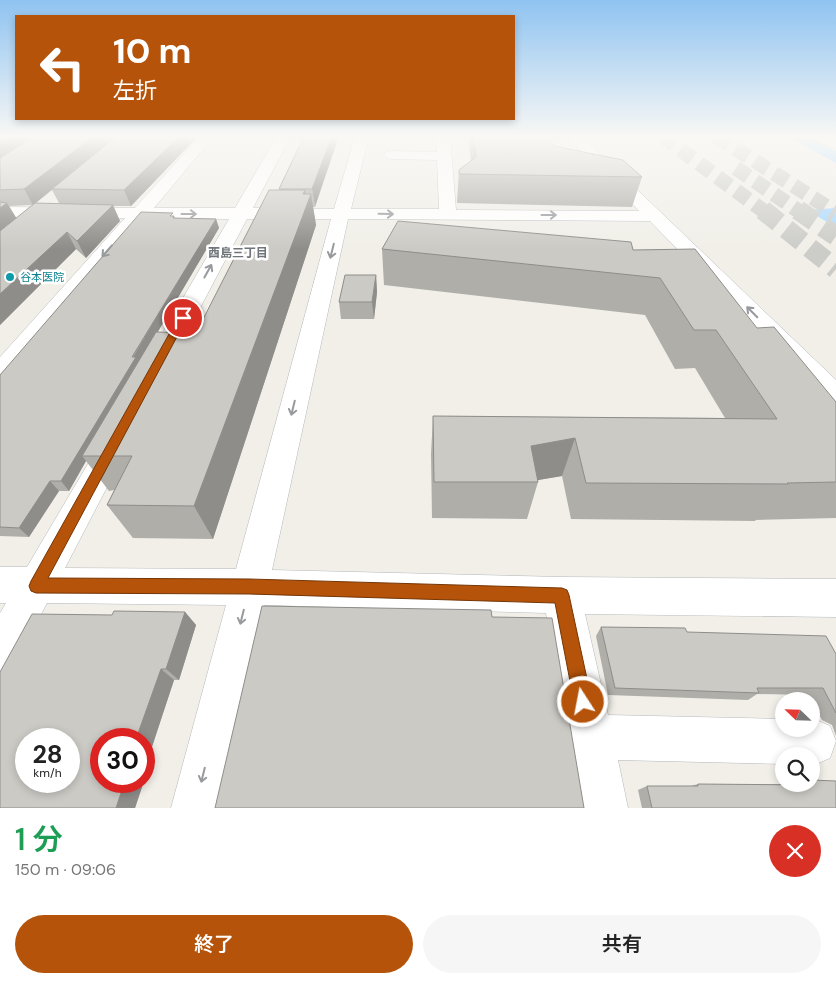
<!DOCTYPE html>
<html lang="ja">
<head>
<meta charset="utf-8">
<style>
	:root { --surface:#fff; --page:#f6f6f6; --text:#222; --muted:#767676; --accent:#b45309 }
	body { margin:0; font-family:"DM Sans","Noto Sans JP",sans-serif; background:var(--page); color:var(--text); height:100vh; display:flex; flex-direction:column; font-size:19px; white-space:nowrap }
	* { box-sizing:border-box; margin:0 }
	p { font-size:16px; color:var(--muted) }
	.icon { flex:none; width:28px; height:28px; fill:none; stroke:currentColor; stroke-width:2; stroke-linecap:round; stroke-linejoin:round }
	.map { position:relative; height:808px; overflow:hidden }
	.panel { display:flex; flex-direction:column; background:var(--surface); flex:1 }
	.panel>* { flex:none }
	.banner { position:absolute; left:15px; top:15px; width:500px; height:105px; border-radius:0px; box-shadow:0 2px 8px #0003; background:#b45309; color:#fff; overflow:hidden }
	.needle { width:32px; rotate:293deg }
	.buttons { position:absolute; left:775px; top:692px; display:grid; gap:10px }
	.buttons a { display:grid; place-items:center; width:45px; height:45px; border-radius:50%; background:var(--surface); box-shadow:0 2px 8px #0003; font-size:25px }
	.speed { position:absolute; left:15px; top:728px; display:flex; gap:10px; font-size:25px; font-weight:700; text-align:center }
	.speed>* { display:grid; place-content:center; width:65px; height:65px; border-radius:50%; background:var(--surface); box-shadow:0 2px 8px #0003; line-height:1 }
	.speed small { font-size:12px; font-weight:400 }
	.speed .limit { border:8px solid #d22; background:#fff; color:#111 }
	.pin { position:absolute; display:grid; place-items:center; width:42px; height:42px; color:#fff; margin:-21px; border:2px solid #fff; border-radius:50%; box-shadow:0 1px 5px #0007 }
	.me { position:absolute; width:55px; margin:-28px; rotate:349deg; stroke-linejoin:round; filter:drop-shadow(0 0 4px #0008) }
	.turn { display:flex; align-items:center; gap:18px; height:105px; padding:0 15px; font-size:22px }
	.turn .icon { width:65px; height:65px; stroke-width:2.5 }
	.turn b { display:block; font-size:35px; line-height:42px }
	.round { display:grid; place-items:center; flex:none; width:52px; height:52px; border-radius:26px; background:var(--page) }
	.headline { display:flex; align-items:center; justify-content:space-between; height:85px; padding:0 15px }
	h1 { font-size:30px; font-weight:600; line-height:38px; color:#1e9e55 }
	.cta { display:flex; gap:10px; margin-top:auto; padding:10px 15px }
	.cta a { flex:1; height:58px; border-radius:30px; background:var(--accent); color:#fff; font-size:20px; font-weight:600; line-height:58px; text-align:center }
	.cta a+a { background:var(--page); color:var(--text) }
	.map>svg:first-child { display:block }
</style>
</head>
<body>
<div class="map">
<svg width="836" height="808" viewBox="0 0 836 808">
	<rect width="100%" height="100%" fill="#f1efe8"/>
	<path fill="#aadaff" d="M786,136H806L836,151V163Z
		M836,208V228L808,210Z"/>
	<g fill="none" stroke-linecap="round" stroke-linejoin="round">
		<path stroke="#ccccc8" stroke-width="15" stroke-dasharray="15 8" stroke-linecap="butt" d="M662,136L765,212
			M716,136L835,212
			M736,168L800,212"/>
		<path stroke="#ccccc8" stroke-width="20" stroke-dasharray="20 10" stroke-linecap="butt" d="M763,210L836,269
			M798,210L836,236
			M833,210L836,212"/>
		<g stroke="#b5b8bc" stroke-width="1">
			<path id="minor" d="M200,136H214L154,208H235L277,136H291L253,208L334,209L355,136H369L351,209H439L437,160L391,159L386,158L384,155L386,152L391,151L437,152L436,136H450L456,210L639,211L567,136H581L836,380V406L826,403L650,221L348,219L272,570L562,577L836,579V617L585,614L608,715L784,719V729H811V719H814L830,726L836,741L830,758L814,765H811V756H784V764L618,760L628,808H580L546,613L264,605L219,808H171L226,605L47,603L14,666L0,672V613L6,603H0V567H27L105,435L115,432L125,435L130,443L65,568L236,569L331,219H247L170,365L166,371L157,373L148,371L144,365L229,219L145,218L9,379L0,382V357L125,218L0,217V207L135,208Z
				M812,136H829L836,139V148L814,139Z"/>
		</g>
		<use href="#minor" fill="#fff" fill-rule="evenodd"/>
	</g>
	<path fill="#afaea9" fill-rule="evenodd" d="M0,136H198L131,206H113L120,221L86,258L76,249L0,325ZM52,190L59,203H36ZM32,205L16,218L9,206Z
		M304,136L315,207H313L316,225L213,539L133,538L107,505L114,490L109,491L86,461L69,491H59L29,537L0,536V375L174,216L175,218L216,219L219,228L157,332L196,333L279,190V189Z
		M468,136H545L554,146L642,177L632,207L457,203L459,170L471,161Z
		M382,249L633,250L757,328L836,402V518L756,520L755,521L571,519L562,476L537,480L538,482L527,519L432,518L431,454L433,416L725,418L695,368L675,369L645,315L384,285Z
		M376,275L377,292L374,319H341L339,302Z
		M185,612L196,625L179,680H174L145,768L148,769L101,781H144L135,808H0L112,615Z
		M601,627L687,632L836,654V736L832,725L822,720L809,695L757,694L748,700L608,695L596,636Z
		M698,784H811L836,808H642L638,790L647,786H691Z"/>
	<path fill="#8f8d8a" d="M11,136H40L0,162V142Z
		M94,136H117L33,205L24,189Z
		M180,136H198L131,206L124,190Z
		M332,136H339L315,207L312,189Z
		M305,190L307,204L311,194L316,225L213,539L194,506Z
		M7,203L17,219L0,233V208Z
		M113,205L120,221L86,258L77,241Z
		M216,219L219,228L139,364L82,456L86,461L69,491L61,481L157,316Z
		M67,232L76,249L0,325V294Z
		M376,275L377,292L374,319L372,302Z
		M575,438L562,476L527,482L531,446Z
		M50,481L59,491L29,537L19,528Z
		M185,612L196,625L179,680L166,669Z
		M161,669L174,680L145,768L148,769L144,781V739H136Z
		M125,781H144L135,808H116Z"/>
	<path fill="#cccac5" stroke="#8f8d8a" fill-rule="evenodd" d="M0,136H11L0,142Z
		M35,136H94L24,189L0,190V158Z
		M117,136H180L124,190L52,189Z
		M304,136H332L312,189H279Z
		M473,136H545L554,146L623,160L642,177L459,174V170L476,157Z
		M269,190H305L303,194H311L194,506L107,505L132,456H82L156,332L196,333Z
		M0,202L7,203L0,208Z
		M35,203L113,205L77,241L67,232L0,294V231Z
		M141,212L173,213L170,216H174L173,218L216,219L157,316L132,357H136L61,481H50L19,528L0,527V375Z
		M398,221L631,242L633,250L695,249L757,328L774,327L836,402V482L787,483L788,484L586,483L575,438L531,446L538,482H434L433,416L777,419L716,330H694L660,278L382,249Z
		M345,275H376L372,302H339Z
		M262,606L491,610L492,617L552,618L584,808H215Z
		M114,611L185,612L166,669H161L136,739H101V781H125L116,808H0V672L32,614L112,615ZM26,739H69V781H26Z
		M601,627L685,628L687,632L826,636L836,654V713L823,688H757L759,693L615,688Z
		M811,780L836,781V808H652L647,786H698V784L810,785L809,784H811Z"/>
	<defs><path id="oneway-shaft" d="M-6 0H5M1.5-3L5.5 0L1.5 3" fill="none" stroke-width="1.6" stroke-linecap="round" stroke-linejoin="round" transform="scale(1.25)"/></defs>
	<g stroke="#979a9d">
		<use href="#oneway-shaft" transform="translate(189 214)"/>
		<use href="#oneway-shaft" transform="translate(386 214) rotate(1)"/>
		<use href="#oneway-shaft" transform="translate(549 215)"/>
		<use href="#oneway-shaft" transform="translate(107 251) rotate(131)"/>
		<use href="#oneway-shaft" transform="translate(332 251) rotate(104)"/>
		<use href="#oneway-shaft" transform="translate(208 271) rotate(-61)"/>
		<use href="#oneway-shaft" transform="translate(752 312) rotate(-135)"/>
		<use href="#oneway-shaft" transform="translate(293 408) rotate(104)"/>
		<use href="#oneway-shaft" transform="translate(242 617) rotate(104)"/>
		<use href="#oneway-shaft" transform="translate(203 775) rotate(104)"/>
	</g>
	<linearGradient id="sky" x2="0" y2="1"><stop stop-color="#8fc3f1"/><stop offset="0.55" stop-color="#f9f8f5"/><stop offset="1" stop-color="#f9f8f5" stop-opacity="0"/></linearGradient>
	<rect width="836" height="249" fill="url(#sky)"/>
	<path fill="#b45309" stroke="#753606" d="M183,315L187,318L48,578L249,579L562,588L567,590L569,595L592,702L589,708L583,711L577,708L574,702L555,603L249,594L36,593L31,591L29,586L31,581L178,318Z"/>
	<circle fill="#0f9aa8" stroke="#fff" stroke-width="2" cx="10" cy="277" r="5"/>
	<g text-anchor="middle" stroke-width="5" stroke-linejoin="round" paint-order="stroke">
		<g font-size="11" fill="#0d838f" stroke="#fff" text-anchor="start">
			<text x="20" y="281">谷本医院</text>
		</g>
		<g font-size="12" font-weight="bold" fill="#70757a" stroke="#fff">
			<text x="238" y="257">酉島三丁目</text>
		</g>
	</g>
</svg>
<div class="buttons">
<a><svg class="needle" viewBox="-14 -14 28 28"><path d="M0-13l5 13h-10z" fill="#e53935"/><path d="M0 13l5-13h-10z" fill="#767676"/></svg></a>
<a><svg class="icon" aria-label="search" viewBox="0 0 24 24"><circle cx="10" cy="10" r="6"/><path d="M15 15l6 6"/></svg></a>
</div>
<div class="speed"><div>28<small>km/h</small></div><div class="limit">30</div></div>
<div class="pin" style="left:183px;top:318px;background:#d93025"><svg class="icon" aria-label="arrive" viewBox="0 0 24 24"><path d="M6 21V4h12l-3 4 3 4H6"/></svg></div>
<svg class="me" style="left:583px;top:702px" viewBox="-20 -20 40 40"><circle r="17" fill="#b45309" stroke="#fff" stroke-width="3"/><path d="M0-11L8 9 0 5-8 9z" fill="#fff"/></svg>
<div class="banner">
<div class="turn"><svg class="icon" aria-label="left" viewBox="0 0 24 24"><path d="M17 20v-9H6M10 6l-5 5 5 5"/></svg><div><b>10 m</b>左折</div></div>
</div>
</div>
<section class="panel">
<div class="headline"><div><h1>1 分</h1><p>150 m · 09:06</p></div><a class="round" style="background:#d93025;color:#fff"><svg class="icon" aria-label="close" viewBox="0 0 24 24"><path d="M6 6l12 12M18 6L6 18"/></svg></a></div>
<div class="cta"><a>終了</a><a>共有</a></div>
</section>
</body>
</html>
